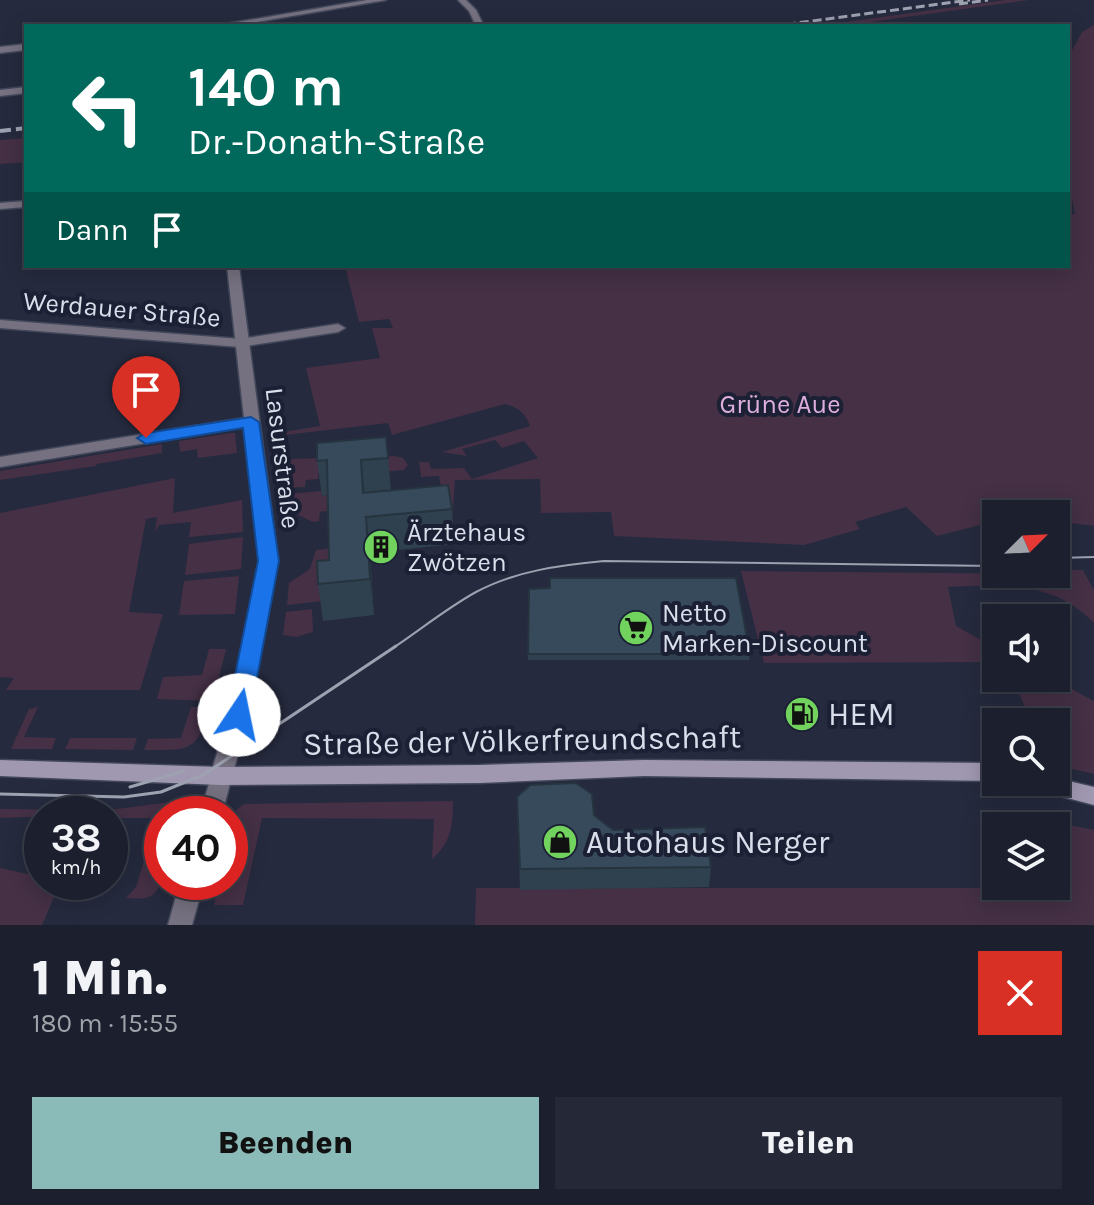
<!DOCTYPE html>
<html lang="de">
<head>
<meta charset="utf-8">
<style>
	:root { --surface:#1c202e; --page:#252836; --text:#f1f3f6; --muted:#a0a3aa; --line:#3a3e4a; --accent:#8bbbb9 }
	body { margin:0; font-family:Karla,sans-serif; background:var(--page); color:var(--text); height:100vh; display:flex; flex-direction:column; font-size:30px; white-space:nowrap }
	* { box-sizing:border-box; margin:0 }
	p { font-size:26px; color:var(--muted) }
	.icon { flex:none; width:44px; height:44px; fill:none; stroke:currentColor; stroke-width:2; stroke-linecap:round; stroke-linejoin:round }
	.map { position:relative; height:925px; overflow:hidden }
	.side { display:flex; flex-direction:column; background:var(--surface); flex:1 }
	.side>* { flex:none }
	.hud { position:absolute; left:24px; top:24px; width:1046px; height:244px; border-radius:0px; box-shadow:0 4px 20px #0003,0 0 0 2px var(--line); background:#00695c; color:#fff; overflow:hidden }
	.needle { width:52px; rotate:66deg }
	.fabs { position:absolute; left:982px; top:500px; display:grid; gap:16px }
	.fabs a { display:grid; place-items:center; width:88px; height:88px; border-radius:0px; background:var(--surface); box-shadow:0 4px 20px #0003,0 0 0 2px var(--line); font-size:40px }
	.speed { position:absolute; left:24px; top:796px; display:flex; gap:16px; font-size:40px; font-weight:700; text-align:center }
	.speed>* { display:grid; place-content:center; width:104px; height:104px; border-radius:50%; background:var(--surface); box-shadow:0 4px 20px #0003,0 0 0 2px var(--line); line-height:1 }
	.speed small { font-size:20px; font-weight:400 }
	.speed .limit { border:12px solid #d22; background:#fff; color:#111 }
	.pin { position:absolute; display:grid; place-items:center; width:68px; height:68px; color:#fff; margin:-82px -34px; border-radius:50% 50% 50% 0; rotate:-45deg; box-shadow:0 0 8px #0007 }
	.pin .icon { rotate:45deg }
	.me { position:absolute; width:88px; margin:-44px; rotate:11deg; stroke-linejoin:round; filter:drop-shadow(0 0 6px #0008) }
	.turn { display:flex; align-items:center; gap:28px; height:168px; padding:0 32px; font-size:36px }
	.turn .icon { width:104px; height:104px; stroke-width:2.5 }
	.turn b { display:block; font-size:56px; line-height:68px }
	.then { display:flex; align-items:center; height:76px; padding:0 32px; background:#0003; gap:16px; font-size:30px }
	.round { display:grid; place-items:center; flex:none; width:84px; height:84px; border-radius:0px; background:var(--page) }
	.headline { display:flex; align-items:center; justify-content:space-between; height:136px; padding:0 32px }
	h1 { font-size:48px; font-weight:800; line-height:60px }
	.primary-button { display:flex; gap:16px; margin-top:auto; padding:16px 32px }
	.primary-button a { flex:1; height:92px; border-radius:0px; background:var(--accent); color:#111; font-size:32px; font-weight:800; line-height:92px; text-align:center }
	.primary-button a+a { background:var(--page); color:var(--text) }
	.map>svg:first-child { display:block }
</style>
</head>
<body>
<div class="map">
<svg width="1094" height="925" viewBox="0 0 1094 925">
	<rect width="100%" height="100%" fill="#252a3e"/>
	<path fill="#453046" d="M1005,0H1029L842,26L831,24Z
		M1094,25V526L1071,523L1050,507L1023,514H996V521L937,536L906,507L855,522L860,529L804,545L614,536L611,512L541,513L540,479L455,480L452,518L444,504L439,476L421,477L419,462H429L431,469L464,468L472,479L538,458L524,441L502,448L495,440L462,449L467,456L442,452L530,426C526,414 518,407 505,404L392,435L388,423L285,435L284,432L320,426L306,368L380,358L372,328H393L389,319L359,322L345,266H1068V216L1075,214L1068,177V58L1082,32Z
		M26,138V162L0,164V140Z
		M232,433H235L237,453L198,458L197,449L180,452L179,441Z
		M162,444V453L97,464L96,466L0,480V471Z
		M290,452L291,459L395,456L403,458L408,465L404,470L322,477L319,468L318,479L306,480L305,487L287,488L282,453Z
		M175,478L173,513L242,500L243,532L189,537L191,522L159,525L155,532L157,517L146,519L129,612L163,614L140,690H6L14,678L0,677V513Z
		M322,491L331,495L332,510L320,512L319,521L313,522L290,511L288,494Z
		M243,537L241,569L185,575L189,544Z
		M333,548L323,601L287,605L289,583L310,569L316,550Z
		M1056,570H1083L1094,590V623C1054,581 1002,584 948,587L956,626L996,648V662L764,663L741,571L1056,574Z
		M239,576L235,614L179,615L184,581Z
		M312,609L313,632L296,637L283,635L286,612Z
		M209,649H226L213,701L157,699L163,677L202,675Z
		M1012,678H1051L1094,701V774L1056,765V722H1032Z
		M38,707L24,737L56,738L52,749H11L29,709Z
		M191,707H211C196,753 190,750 144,750L148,739L181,738Z
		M70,738H137L133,750L65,749Z
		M453,801C453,825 451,843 432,859L434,819L262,818L243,905H214L219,882H230V837L237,809L244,804Z
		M170,802L184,809L182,814H162C162,833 169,886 151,896C144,900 134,898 126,898L136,887L157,818H110V814L0,818V809L110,810Z
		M1010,813L1094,830V925H475L476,888H989L996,865V886H1056V826H1007Z
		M0,868L42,877V882H70L65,894L55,895L42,925H0Z"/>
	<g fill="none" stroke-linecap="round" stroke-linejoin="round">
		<g stroke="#42475a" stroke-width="3">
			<path id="minor" d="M367,0H386L233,26H214Z
				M26,44V50L0,53V47Z
				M26,87V93L0,96V90Z
				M26,201V207L0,209V203Z
				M0,320L240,339L338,324L345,328L338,332L240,347L0,328Z
				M251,417L259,422L256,425L0,467V457Z
				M221,767L229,770L232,776L222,814H200L213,770Z
				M180,882H204L192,925H168Z"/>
		</g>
		<g stroke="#42475a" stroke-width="3">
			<path id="tertiary" d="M458,0H466L476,10L484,26H476L469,11Z
				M227,266H239L278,561L249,715L232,776L229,782L221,785L213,782L210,776L229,715L260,561Z"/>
		</g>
		<g stroke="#42475a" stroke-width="3">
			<path id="secondary" d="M0,760L221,767L479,765L644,760L996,763V781L644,776L479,783L221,785L0,776Z
				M1056,778L1094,787V805L1029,788L1026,782H1056Z"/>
		</g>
		<use href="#minor" fill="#757180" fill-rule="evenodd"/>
		<use href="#tertiary" fill="#757180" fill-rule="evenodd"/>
		<use href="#secondary" fill="#a098b1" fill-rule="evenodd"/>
		<path stroke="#9da1b0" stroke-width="2" d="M1056,558L1094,557
			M393,648C420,630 447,608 476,592C515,571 561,565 604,561L996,566"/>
		<path stroke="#9da1b0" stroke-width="3" d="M130,787L184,771
			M0,794L124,797L161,792L203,775L396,646"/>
		<path stroke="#9da1b0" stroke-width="3" stroke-dasharray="9 4" stroke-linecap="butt" d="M959,4L988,0
			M774,26L970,0"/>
		<path stroke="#9da1b0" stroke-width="4" stroke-dasharray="11 5" stroke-linecap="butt" d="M0,131L26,128"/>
	</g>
	<path fill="#2f404e" d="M386,437L391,490L452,509L454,544L370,553L374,615L323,621L318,584L329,560L327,495L322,496L317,461Z
		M550,588L750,654L749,660H528L529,589Z
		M517,797L594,815L613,830L711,867L709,887L520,890Z"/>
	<path fill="#263440" d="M361,460L365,495L374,615L370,579Z"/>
	<path fill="#374a5b" stroke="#263440" stroke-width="2" d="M386,437L388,458L361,460L363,493L448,485L452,509L366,517L370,579L318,584L317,561L329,560L327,460L317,461V443Z
		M550,578H736L750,654H528L529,589L550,588Z
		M576,783L592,794L594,815L613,830L705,827L711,867L520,869L517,797L530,785Z"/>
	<path fill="#1a73e8" stroke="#114b97" stroke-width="2" d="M251,417L259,422L279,561L250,715L247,721L239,724L231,721L227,715L258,561L243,428L146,444L137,438L146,433Z"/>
	<defs>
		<g id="building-disc" transform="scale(1.8)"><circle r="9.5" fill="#72d25e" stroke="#1b2034"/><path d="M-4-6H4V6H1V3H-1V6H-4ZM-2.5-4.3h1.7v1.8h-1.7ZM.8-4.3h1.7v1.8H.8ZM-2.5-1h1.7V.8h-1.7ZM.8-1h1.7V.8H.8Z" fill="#111"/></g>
		<g id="supermarket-disc" transform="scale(1.8)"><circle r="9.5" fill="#72d25e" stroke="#1b2034"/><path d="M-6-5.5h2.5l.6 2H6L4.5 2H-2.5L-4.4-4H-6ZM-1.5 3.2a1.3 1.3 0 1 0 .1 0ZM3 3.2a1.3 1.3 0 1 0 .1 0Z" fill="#111"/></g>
		<g id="fuel-disc" transform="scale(1.8)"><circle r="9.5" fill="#72d25e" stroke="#1b2034"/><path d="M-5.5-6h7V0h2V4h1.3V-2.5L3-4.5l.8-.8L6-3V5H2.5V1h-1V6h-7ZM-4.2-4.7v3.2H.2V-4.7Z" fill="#111"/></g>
		<g id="shop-disc" transform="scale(1.8)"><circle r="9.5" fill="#72d25e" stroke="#1b2034"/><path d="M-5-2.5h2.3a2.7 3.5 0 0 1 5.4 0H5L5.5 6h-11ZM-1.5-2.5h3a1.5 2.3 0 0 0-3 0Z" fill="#111"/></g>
	</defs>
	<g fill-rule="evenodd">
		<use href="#building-disc" x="381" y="547"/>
		<use href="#supermarket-disc" x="636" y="628"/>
		<use href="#fuel-disc" x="802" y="714"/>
		<use href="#shop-disc" x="560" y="842"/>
	</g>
	<g text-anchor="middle" stroke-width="8" stroke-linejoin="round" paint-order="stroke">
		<g font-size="26" fill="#dadeeb" stroke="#1b2034">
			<text transform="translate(122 309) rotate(5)" y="9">Werdauer Straße</text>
			<text transform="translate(283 458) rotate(83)" y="9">Lasurstraße</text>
		</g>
		<g font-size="26" fill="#deafde" stroke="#1b2034">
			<text x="780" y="413">Grüne Aue</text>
		</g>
		<g font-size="26" fill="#dadeeb" stroke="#1b2034" text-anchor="start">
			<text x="407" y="541">Ärztehaus<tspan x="407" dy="30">Zwötzen</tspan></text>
			<text x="662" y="622">Netto<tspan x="662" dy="30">Marken-Discount</tspan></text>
		</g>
		<g font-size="32" fill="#dadeeb" stroke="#1b2034" text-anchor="start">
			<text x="828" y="725">HEM</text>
			<text x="586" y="853">Autohaus Nerger</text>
		</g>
		<g font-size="32" fill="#dadeeb" stroke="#1b2034">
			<text transform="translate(522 740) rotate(-1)" y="11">Straße der Völkerfreundschaft</text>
		</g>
	</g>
</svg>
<div class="fabs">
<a><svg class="needle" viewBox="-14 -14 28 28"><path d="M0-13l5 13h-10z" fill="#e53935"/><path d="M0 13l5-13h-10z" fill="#a0a3aa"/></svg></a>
<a><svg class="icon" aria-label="sound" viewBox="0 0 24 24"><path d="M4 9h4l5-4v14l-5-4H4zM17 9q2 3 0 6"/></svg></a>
<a><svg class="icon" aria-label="search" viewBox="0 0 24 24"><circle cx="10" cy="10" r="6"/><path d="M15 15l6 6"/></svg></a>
<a><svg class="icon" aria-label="layers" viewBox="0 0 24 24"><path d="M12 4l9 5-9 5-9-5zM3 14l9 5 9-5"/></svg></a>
</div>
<div class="speed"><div>38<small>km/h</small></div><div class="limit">40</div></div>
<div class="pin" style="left:146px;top:438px;background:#d93025"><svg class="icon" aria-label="arrive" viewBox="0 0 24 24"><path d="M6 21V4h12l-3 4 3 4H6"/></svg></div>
<svg class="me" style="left:239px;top:715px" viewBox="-20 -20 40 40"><circle r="19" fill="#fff"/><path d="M0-13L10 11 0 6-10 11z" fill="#1a73e8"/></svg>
<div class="hud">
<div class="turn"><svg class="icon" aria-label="left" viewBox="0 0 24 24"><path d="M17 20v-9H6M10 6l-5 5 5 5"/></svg><div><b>140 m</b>Dr.-Donath-Straße</div></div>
<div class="then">Dann<svg class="icon" aria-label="arrive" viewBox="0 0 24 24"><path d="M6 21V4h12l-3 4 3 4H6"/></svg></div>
</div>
</div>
<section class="side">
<div class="headline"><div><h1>1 Min.</h1><p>180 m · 15:55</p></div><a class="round" style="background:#d93025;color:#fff"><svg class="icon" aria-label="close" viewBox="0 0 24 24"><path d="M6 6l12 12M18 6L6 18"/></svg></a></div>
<div class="primary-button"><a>Beenden</a><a>Teilen</a></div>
</section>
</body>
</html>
